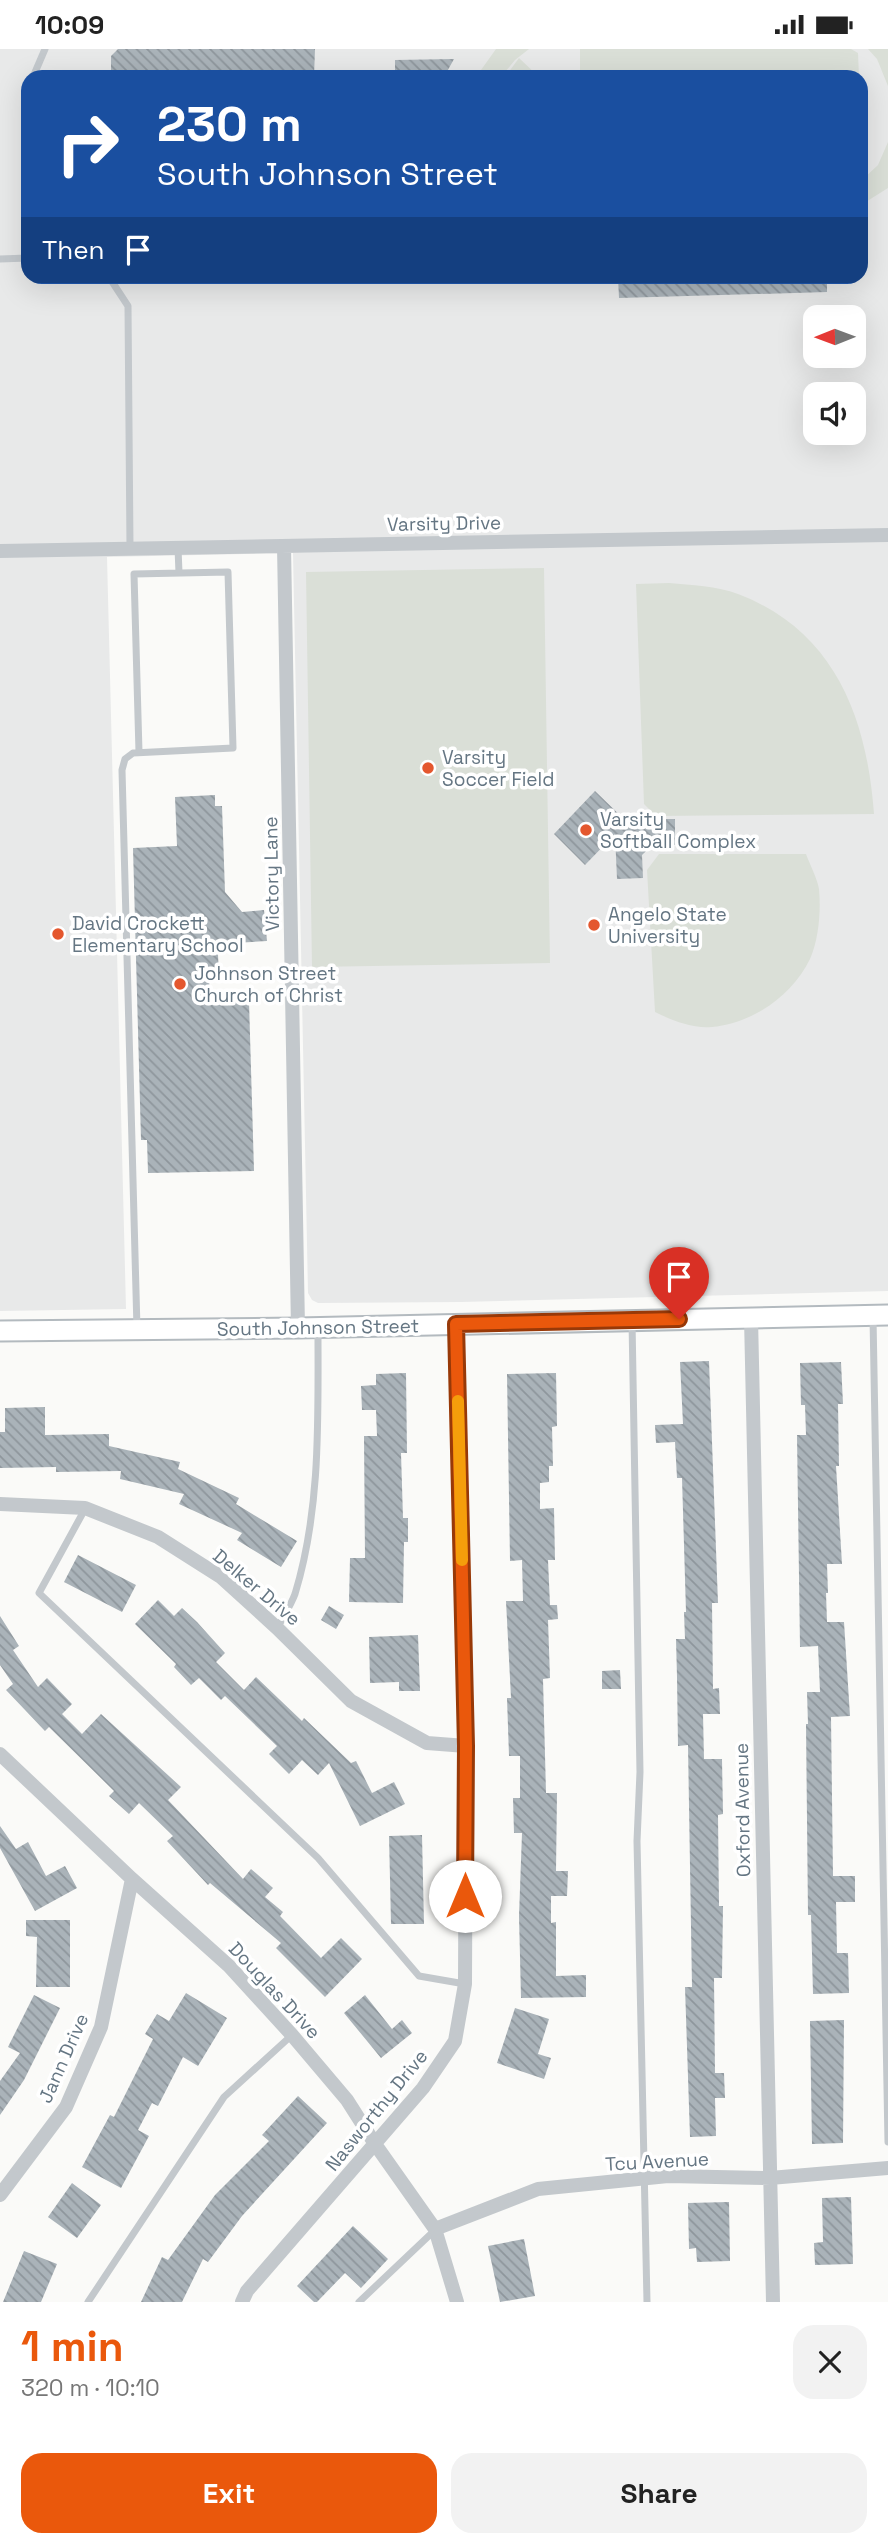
<!DOCTYPE html>
<html lang="en">
<head>
<meta charset="utf-8">
<style>
	:root { --surface:#fff; --page:#f2f2f2; --text:#222; --muted:#767676; --accent:#ea580c }
	body { margin:0; font-family:"Space Grotesk",sans-serif; background:var(--page); color:var(--text); height:100vh; display:flex; flex-direction:column; font-size:26px; white-space:nowrap }
	* { box-sizing:border-box; margin:0 }
	p { font-size:23px; color:var(--muted) }
	.icon { flex:none; width:38px; height:38px; fill:none; stroke:currentColor; stroke-width:2; stroke-linecap:round; stroke-linejoin:round }
	.map { position:relative; height:2253px; overflow:hidden }
	.sheet { display:flex; flex-direction:column; background:var(--surface); flex:1 }
	.sheet>* { flex:none }
	.banner { position:absolute; left:21px; top:21px; width:847px; height:214px; border-radius:21px; box-shadow:0 7px 28px #0002; background:#1a4fa0; color:#fff; overflow:hidden }
	.needle { width:46px; rotate:269deg }
	.fabs { position:absolute; left:803px; top:256px; display:grid; gap:14px }
	.fabs a { display:grid; place-items:center; width:63px; height:63px; border-radius:14px; background:var(--surface); box-shadow:0 7px 28px #0002; font-size:35px }
	.pin { position:absolute; display:grid; place-items:center; width:60px; height:60px; color:#fff; margin:-72px -30px; border-radius:50% 50% 50% 0; rotate:-45deg; box-shadow:0 0 7px #0007 }
	.pin .icon { rotate:45deg }
	.me { position:absolute; width:77px; margin:-38px; rotate:0deg; stroke-linejoin:round; filter:drop-shadow(0 0 5px #0008) }
	.turn { display:flex; align-items:center; gap:24px; height:147px; padding:0 21px; font-size:32px }
	.turn .icon { width:91px; height:91px; stroke-width:2.5 }
	.turn b { display:block; font-size:49px; line-height:60px }
	.then { display:flex; align-items:center; height:66px; padding:0 21px; background:#0003; gap:14px; font-size:26px }
	.round { display:grid; place-items:center; flex:none; width:74px; height:74px; border-radius:21px; background:var(--page) }
	.overview { display:flex; align-items:center; justify-content:space-between; height:119px; padding:0 21px }
	h1 { font-size:42px; font-weight:800; line-height:52px; color:var(--accent) }
	.primary-button { display:flex; gap:14px; margin-top:auto; padding:14px 21px }
	.primary-button a { flex:1; height:80px; border-radius:21px; background:var(--accent); color:#fff; font-size:28px; font-weight:800; line-height:80px; text-align:center }
	.primary-button a+a { background:var(--page); color:var(--text) }
	.status { display:flex; justify-content:space-between; align-items:center; height:49px; padding:0 35px; background:var(--surface); direction:ltr }
	.status svg { height:19px; fill:currentColor }
	.map>svg:first-child { display:block }
</style>
</head>
<body>
<div class="status"><b>10:09</b><svg viewBox="0 0 49 12"><path d="M0 12V9h3v3zM5 12V6h3v6zM10 12V3h3v9zM15 12V0h3v12zM26 1h20v11H26zM47 4h2v5h-2z"/></svg></div>
<div class="map">
<svg width="888" height="2253" viewBox="0 0 888 2253">
	<defs>
		<pattern id="building-back-hatch" width="6" height="6" patternUnits="userSpaceOnUse" patternTransform="scale(1.75)"><rect width="6" height="6" fill="#aab3b9"/><path d="M-1 5l2 2M0 0l6 6M5-1l2 2" fill="none" stroke="#8e969c"/></pattern>
	</defs>
	<rect width="100%" height="100%" fill="#fafaf8"/>
	<path fill="#e8e9e9" fill-rule="evenodd" d="M0,0H888V1242L461,1253L318,1254L312,1251L308,1244L293,504L107,508L126,1260L0,1262ZM28,28H861V228H28ZM816,268H854V306H816ZM816,345H854V383H816Z"/>
	<path fill="#dadfd7" d="M496,0H529L515,11L501,28H476Z
		M580,0H851L858,4L859,28H580Z
		M868,0H888V37L877,10Z
		M519,9L539,28H505Z
		M888,93V139L861,156V132L878,116Z
		M544,519L550,914L312,918L306,523Z
		M669,534C691,536 717,537 738,545C835,582 867,669 874,765L656,767L644,755L636,535Z
		M659,805H806C810,816 817,829 819,840C821,861 819,890 810,910C792,947 753,974 712,978C693,980 671,971 655,963L647,821Z"/>
	<path fill="url(#building-back-hatch)" d="M118,0H315L314,28H111V7Z
		M454,10L444,28H395V11Z
		M618,228H827V243L619,249Z
		M595,742L632,778L640,770H675V796H652L642,806L643,829L617,830L615,785L585,816L554,785Z
		M215,746V757H222L225,843L242,863L264,861L267,892L235,894L226,905L218,906L219,926L209,927L210,953L249,952L254,1122L148,1124L147,1091H141L133,799L177,797L175,748Z
		M709,1312L718,1554H712L713,1640L719,1639L720,1665H703L704,1710H722L723,1765L718,1766L719,1857H723L722,1929H714L715,2024H724L725,2049H715L716,2087L690,2088L685,1938H692L688,1696L678,1697L677,1628L676,1590H685L684,1563H686L682,1429H677L675,1393L656,1394L655,1376L683,1375L680,1313Z
		M841,1313L843,1355H838L839,1417H836L842,1515H827L828,1544H826L827,1573H844L850,1667L831,1668L833,1827H855V1853H836L837,1904H848L849,1944L813,1945L811,1866H808L806,1675H808L807,1643H820L818,1597L800,1598L797,1386H806L805,1356H801L800,1314Z
		M406,1324L407,1404H401L403,1469H408V1493H404L403,1554L349,1553L350,1509H365L364,1387H377L376,1361H362L361,1337L376,1336V1325Z
		M556,1324L557,1377L552,1378L553,1417H549V1433L540,1434V1460L554,1459L555,1511H548L550,1556H557L558,1570L548,1571L550,1629L543,1630L546,1744H557L556,1822H568L567,1847H551V1874L556,1873V1927L586,1926V1948L521,1949L519,1867L522,1784H514L513,1749H520V1707H509L507,1649H511L506,1552H523L522,1511L510,1512L507,1325Z
		M45,1358V1386L109,1385V1397L180,1413L178,1420L239,1449L236,1455L297,1492L281,1518L237,1491L242,1484L179,1455L184,1445L120,1430L121,1422L56,1423V1418L0,1419V1383H5V1359Z
		M78,1506L136,1536L122,1563L64,1533Z
		M158,1551L174,1567L182,1559L197,1573L225,1604L216,1613L244,1641L256,1628L302,1672L304,1669L351,1714L356,1712L372,1744L394,1733L405,1755L360,1777L329,1714L318,1726L302,1711L289,1725L269,1705L277,1697L225,1647L221,1651L199,1629L191,1636L174,1618L176,1615L135,1575Z
		M329,1557L344,1566L336,1580L321,1571Z
		M0,1567L19,1597L13,1601L38,1638L47,1629L72,1655L62,1665L82,1685L101,1665L181,1738L168,1751L243,1830L251,1820L273,1839L265,1848L283,1863L280,1867L321,1909L341,1889L362,1910L325,1948L276,1899L281,1894L210,1834L208,1836L167,1792L173,1787L139,1754L129,1765L109,1747L114,1742L49,1678L45,1682L6,1641L13,1635L0,1616Z
		M418,1586L420,1642H399V1633L370,1634L369,1588Z
		M620,1621L621,1640H602V1622Z
		M0,1777L16,1800L28,1793L46,1827L65,1817L77,1839L35,1862L0,1799Z
		M422,1786L424,1875H391L389,1787Z
		M26,1871H70V1938H36L37,1888L26,1887Z
		M186,1944L227,1969L198,2017L183,2008L158,2057L152,2054L138,2081L149,2087L121,2139L82,2118L110,2066L114,2068L153,1990L145,1985L157,1965L169,1972Z
		M34,1946L60,1959L24,2031L0,2066V2032L20,2004L8,1998Z
		M365,1946L392,1980L402,1971L412,1984L381,2009L344,1964Z
		M515,1959L549,1970L538,2005L551,2009L544,2030L497,2014Z
		M844,1971L843,2094L812,2095L810,1972Z
		M298,2047L327,2074L242,2167L208,2213L203,2210L182,2253H141L162,2208L168,2211L215,2146L269,2092L262,2086Z
		M72,2134L101,2156L77,2189L48,2168Z
		M851,2148L853,2215L815,2216L814,2194L823,2193L822,2149Z
		M729,2153L730,2212L697,2213L696,2199L689,2200L688,2154Z
		M353,2177L388,2210L361,2239L345,2224L317,2253H314L297,2237Z
		M524,2190L535,2247L500,2253L488,2197Z
		M24,2202L57,2215L41,2253H3Z"/>
	<g fill="none" stroke-linecap="round" stroke-linejoin="round">
		<g stroke="#b3babf" stroke-width="23">
			<path id="secondary" d="M0,1282L298,1279L888,1266"/>
		</g>
		<path stroke="#c3c8cc" stroke-width="7" d="M33,28L45,0
			M0,210L28,209
			M109,228L128,257L130,499
			M178,499L179,524
			M873,1268L888,2093
			M632,1272L640,1723L637,1792L647,2253
			M137,1280L122,721L125,710L133,704L233,699L228,523L134,525L139,703
			M85,1460L39,1544L318,1809L419,1927L465,1935
			M278,1578C283,1568 291,1556 295,1545C321,1460 318,1369 318,1281
			M88,2253L224,2048L292,1986
			M359,2253L435,2181"/>
		<path stroke="#c3c8cc" stroke-width="14" d="M284,497L298,1279
			M0,502L888,486
			M751,1269L773,2253
			M0,1455L85,1459L158,1488L221,1528L277,1579L351,1652L427,1694L466,1697
			M0,1705L132,1830L229,1917L292,1986L347,2051L375,2095L435,2180L457,2253
			M0,2146L66,2058L101,1978L132,1830
			M435,2180L538,2140L668,2127L770,2129L888,2119
			M242,2253L247,2242L423,2039L455,1992L465,1935L466,1697L456,1275"/>
		<use href="#secondary" stroke="#fff" stroke-width="19"/>
	</g>
	<g fill="none" stroke-linecap="round" stroke-linejoin="round">
		<g stroke="#983908" stroke-width="18">
			<path id="route" d="M465,1847L466,1697L456,1275L679,1270"/>
		</g>
		<use href="#route" stroke="#ea580c" stroke-width="12"/>
		<path stroke="#f59e0b" stroke-width="12" d="M458,1352L462,1511"/>
	</g>
	<g fill="#e4572e" stroke="#fff" stroke-width="2.5">
		<circle cx="428" cy="719" r="7"/>
		<circle cx="586" cy="781" r="7"/>
		<circle cx="594" cy="876" r="7"/>
		<circle cx="58" cy="885" r="7"/>
		<circle cx="180" cy="935" r="7"/>
	</g>
	<g text-anchor="middle" stroke-width="7" stroke-linejoin="round" paint-order="stroke">
		<g font-size="19" fill="#657683" stroke="#fff">
			<text transform="translate(444 474) rotate(-1)" y="7">Varsity Drive</text>
			<text transform="translate(271 825) rotate(-91)" y="7">Victory Lane</text>
			<text transform="translate(318 1278) rotate(-1)" y="7">South Johnson Street</text>
			<text transform="translate(257 1538) rotate(40)" y="7">Delker Drive</text>
			<text transform="translate(742 1761) rotate(-91)" y="7">Oxford Avenue</text>
			<text transform="translate(275 1941) rotate(47)" y="7">Douglas Drive</text>
			<text transform="translate(63 2009) rotate(-66)" y="7">Jann Drive</text>
			<text transform="translate(376 2061) rotate(-51)" y="7">Nasworthy Drive</text>
			<text transform="translate(657 2112) rotate(-3)" y="7">Tcu Avenue</text>
		</g>
		<g font-size="19" fill="#657683" stroke="#fff" text-anchor="start">
			<text x="442" y="715">Varsity<tspan x="442" dy="22">Soccer Field</tspan></text>
			<text x="600" y="777">Varsity<tspan x="600" dy="22">Softball Complex</tspan></text>
			<text x="608" y="872">Angelo State<tspan x="608" dy="22">University</tspan></text>
			<text x="72" y="881">David Crockett<tspan x="72" dy="22">Elementary School</tspan></text>
			<text x="194" y="931">Johnson Street<tspan x="194" dy="22">Church of Christ</tspan></text>
		</g>
	</g>
</svg>
<div class="fabs">
<a><svg class="needle" viewBox="-14 -14 28 28"><path d="M0-13l5 13h-10z" fill="#e53935"/><path d="M0 13l5-13h-10z" fill="#767676"/></svg></a>
<a><svg class="icon" aria-label="sound" viewBox="0 0 24 24"><path d="M4 9h4l5-4v14l-5-4H4zM17 9q2 3 0 6"/></svg></a>
</div>
<div class="pin" style="left:679px;top:1270px;background:#d93025"><svg class="icon" aria-label="arrive" viewBox="0 0 24 24"><path d="M6 21V4h12l-3 4 3 4H6"/></svg></div>
<svg class="me" style="left:465px;top:1847px" viewBox="-20 -20 40 40"><circle r="19" fill="#fff"/><path d="M0-13L10 11 0 6-10 11z" fill="#ea580c"/></svg>
<div class="banner">
<div class="turn"><svg class="icon" aria-label="right" viewBox="0 0 24 24"><path d="M7 20v-9h11M14 6l5 5-5 5"/></svg><div><b>230 m</b>South Johnson Street</div></div>
<div class="then">Then<svg class="icon" aria-label="arrive" viewBox="0 0 24 24"><path d="M6 21V4h12l-3 4 3 4H6"/></svg></div>
</div>
</div>
<section class="sheet">
<div class="overview"><div><h1>1 min</h1><p>320 m · 10:10</p></div><a class="round"><svg class="icon" aria-label="close" viewBox="0 0 24 24"><path d="M6 6l12 12M18 6L6 18"/></svg></a></div>
<div class="primary-button"><a>Exit</a><a>Share</a></div>
</section>
</body>
</html>
